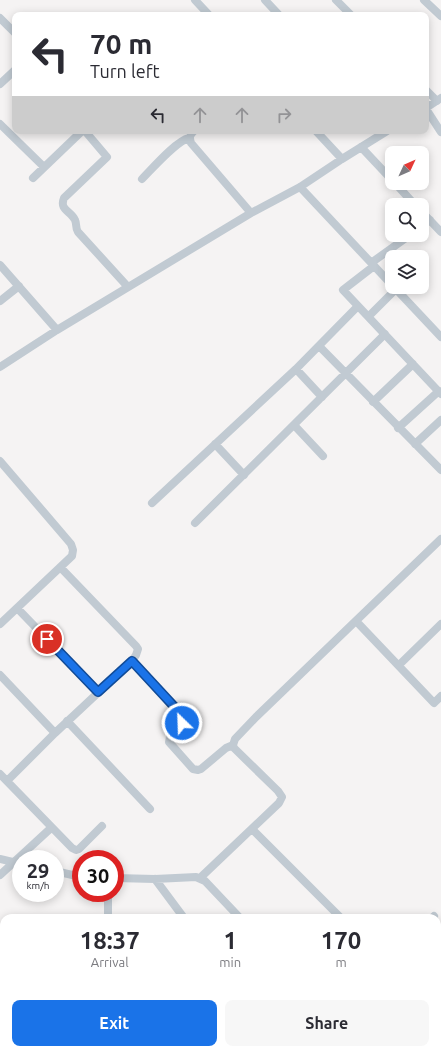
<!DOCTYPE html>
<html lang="en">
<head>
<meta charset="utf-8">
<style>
	:root { --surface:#fff; --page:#f7f7f7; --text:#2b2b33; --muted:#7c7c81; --accent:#1a73e8 }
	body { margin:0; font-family:Ubuntu,sans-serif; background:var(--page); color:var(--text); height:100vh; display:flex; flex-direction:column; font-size:15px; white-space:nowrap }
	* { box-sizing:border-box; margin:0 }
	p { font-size:13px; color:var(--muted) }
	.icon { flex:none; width:22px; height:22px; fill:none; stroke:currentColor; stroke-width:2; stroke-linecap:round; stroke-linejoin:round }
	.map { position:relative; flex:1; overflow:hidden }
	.panel { position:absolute; left:0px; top:914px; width:441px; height:140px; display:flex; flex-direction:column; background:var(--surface); border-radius:12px 12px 0 0; box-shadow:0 2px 10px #0003 }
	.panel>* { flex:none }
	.banner { position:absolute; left:12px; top:12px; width:417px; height:122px; border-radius:8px; box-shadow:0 2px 10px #0003; background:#fff; color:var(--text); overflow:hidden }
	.needle { width:26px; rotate:46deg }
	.tools { position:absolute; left:385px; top:146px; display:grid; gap:8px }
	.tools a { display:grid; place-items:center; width:44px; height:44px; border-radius:8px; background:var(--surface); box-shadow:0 2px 10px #0003; font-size:20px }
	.speed { position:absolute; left:12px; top:850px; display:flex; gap:8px; font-size:20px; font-weight:700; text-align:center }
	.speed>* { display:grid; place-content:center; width:52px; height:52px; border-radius:50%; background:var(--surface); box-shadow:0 2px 10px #0003; line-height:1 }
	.speed small { font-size:10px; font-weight:400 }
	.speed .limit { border:6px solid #d22; background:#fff; color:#111 }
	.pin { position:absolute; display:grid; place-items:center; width:34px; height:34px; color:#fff; margin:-17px; border:2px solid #fff; border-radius:50%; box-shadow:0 1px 4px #0007 }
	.me { position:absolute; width:44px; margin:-22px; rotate:336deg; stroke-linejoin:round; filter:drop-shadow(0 0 3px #0008) }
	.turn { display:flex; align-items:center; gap:14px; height:84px; padding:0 12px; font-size:18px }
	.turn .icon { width:52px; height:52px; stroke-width:2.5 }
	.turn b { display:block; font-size:28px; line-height:34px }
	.lanes { display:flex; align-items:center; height:38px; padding:0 12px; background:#0003; justify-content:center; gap:20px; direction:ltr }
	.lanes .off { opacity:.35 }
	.eta { display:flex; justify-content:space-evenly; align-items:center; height:68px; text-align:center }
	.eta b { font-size:24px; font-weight:700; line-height:28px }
	.primary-button { display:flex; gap:8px; margin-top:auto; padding:8px 12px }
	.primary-button a { flex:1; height:46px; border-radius:8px; background:var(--accent); color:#fff; font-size:16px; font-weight:700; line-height:46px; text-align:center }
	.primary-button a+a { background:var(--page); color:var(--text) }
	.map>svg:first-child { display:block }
</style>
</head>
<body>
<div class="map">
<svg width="441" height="1054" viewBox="0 0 441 1054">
	<rect width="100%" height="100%" fill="#f5f3f3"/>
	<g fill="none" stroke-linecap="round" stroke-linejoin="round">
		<path stroke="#c1cad2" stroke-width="8" d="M195,0L209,15
			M265,0L279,15
			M336,0L351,15
			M424,0L441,16
			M0,18L15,33
			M0,84L15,70
			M426,90L437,101
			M426,108L441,98
			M426,109L441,132
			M0,124L44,167
			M85,131L107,157L64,198C59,210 71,211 75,220C77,224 75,227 78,232L128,287
			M194,131C190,135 189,137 191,143L251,213
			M316,131L342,159
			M361,147L392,180
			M33,178L82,131
			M142,179C152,169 176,141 189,138
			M395,183L415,205
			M300,187L392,285
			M422,212L441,232
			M422,226L430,220
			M371,263L410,235
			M0,265L57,330
			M374,266L343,290L441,394
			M394,287L441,337
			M0,301L19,286
			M369,316L396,289
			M319,346L441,470
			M0,367L57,330L251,213L300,187L342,159L387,131
			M296,369L322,397
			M373,402L413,364
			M294,425L323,456
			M398,428L439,391
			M215,444L244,475
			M415,444L441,420
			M0,461L71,544L73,550L72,556L0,624
			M152,503L296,369L358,306
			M195,523L385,334
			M17,608L98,692
			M356,621L434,703L441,696
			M132,661L183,718C182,728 169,732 169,742L193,769L198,770L201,769L226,748L233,745
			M399,665L441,624
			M0,675L55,733
			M67,721L150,809
			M0,774L72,848L76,850L79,849L102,826
			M8,780L55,733L132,661L136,655L138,649L136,646L61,568
			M252,829L341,918
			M0,859L21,864
			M55,871L81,877
			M0,875L51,828
			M115,878L155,879L196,877L205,881L240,918
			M200,878L279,803L282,797L278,791L234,748L233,745L235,739L256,717L441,539
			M155,879L184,918
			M108,918V893
			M432,918L434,916
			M0,984L4,986
			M437,987L441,983
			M0,997L4,995
			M437,1030L441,1033
			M97,1050L100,1054
			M162,1050L164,1054
			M253,1050L256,1054
			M277,1050L280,1054
			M231,1054L235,1050
			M319,1054L325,1050
			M365,1054L369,1050"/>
	</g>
	<path fill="#909195" d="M4,991L2,997L0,999V996Z"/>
	<path fill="#cdcfd5" stroke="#909195" d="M0,987L4,991L0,996Z"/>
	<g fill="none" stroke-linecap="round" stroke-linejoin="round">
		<g stroke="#114b97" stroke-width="10">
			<path id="route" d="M47,639L98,692L132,661L182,715L183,718L182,723"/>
		</g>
		<use href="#route" stroke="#1a73e8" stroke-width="7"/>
	</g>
</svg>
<div class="tools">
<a><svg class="needle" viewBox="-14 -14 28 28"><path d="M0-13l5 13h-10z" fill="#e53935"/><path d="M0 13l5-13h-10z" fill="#7c7c81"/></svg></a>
<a><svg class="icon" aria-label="search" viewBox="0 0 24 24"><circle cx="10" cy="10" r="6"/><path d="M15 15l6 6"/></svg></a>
<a><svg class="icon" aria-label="layers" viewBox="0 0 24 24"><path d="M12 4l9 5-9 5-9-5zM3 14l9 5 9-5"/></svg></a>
</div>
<div class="speed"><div>29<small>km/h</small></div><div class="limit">30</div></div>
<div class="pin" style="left:47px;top:639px;background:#d93025"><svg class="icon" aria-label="arrive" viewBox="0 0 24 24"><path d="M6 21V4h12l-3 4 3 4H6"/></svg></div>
<svg class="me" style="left:182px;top:723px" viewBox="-20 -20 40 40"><circle r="17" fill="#1a73e8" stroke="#fff" stroke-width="3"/><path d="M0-11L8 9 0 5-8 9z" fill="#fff"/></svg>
<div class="banner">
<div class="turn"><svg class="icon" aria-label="left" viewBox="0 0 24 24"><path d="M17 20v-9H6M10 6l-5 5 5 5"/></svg><div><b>70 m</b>Turn left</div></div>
<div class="lanes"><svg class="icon" aria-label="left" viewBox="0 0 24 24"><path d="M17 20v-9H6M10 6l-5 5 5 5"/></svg><svg class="icon off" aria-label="ahead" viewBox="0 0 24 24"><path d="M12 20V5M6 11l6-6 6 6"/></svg><svg class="icon off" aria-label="ahead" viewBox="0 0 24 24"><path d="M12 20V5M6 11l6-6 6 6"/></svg><svg class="icon off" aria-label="right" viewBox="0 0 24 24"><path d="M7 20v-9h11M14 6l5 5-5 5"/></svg></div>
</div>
<section class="panel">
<div class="eta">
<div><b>18:37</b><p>Arrival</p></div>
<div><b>1</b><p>min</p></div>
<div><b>170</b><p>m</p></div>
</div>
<div class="primary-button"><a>Exit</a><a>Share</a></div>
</section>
</div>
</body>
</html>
